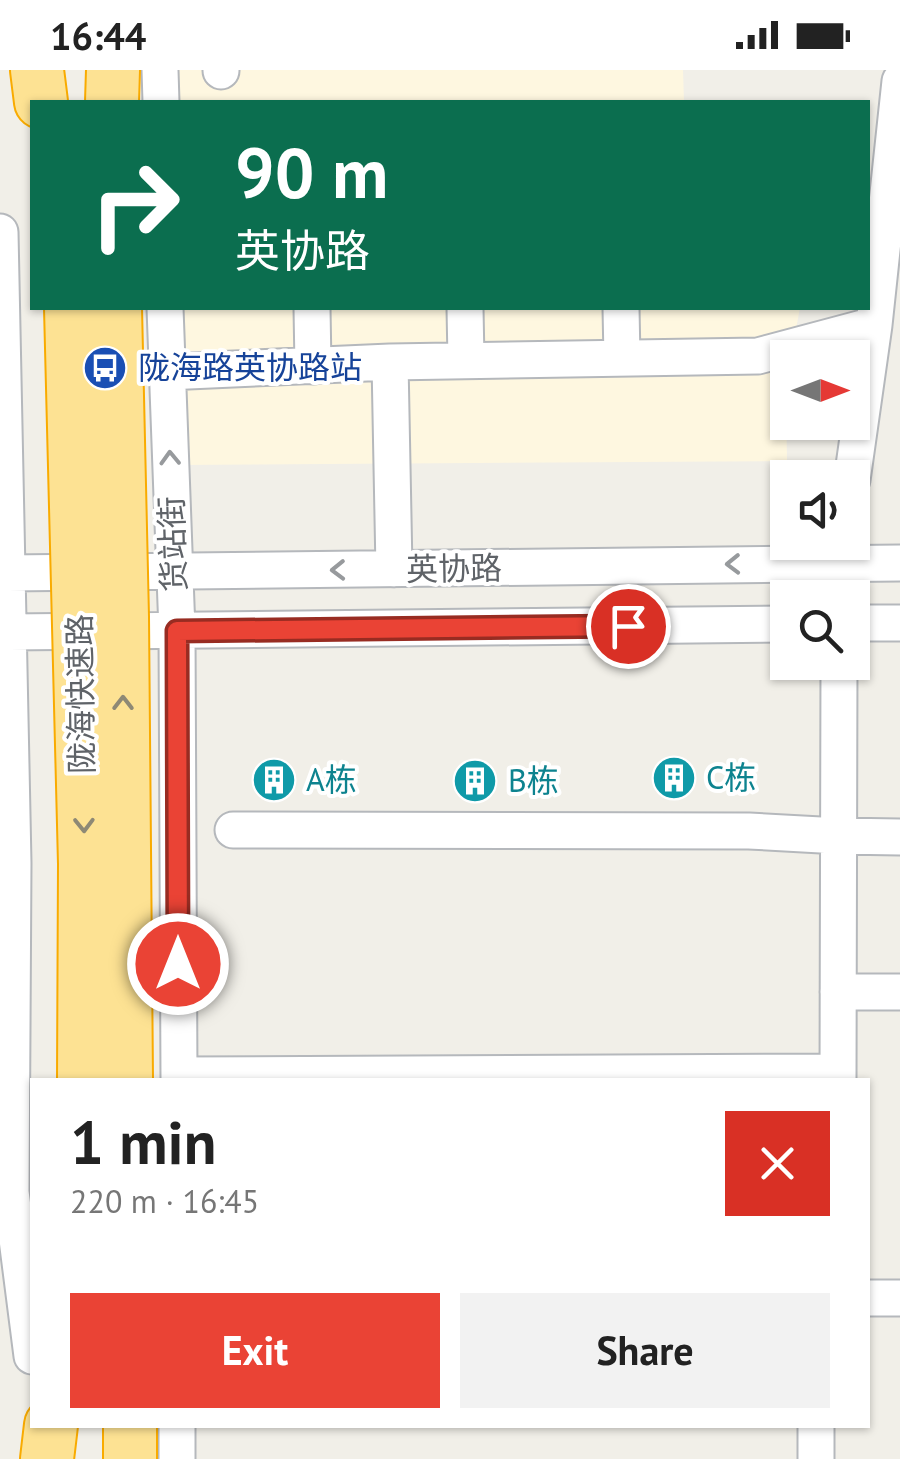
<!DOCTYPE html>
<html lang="en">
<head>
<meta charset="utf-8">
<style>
	:root { --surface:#fff; --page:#f2f2f2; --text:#222; --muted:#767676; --accent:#ea4335 }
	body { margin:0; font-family:"PT Sans","Noto Sans SC",sans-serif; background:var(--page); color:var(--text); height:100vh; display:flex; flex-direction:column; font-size:38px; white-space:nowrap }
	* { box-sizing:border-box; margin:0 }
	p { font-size:32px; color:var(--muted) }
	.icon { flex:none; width:55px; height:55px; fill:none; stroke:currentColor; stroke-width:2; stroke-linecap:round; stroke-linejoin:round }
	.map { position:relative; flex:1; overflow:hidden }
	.drawer { position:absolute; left:30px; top:1008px; width:840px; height:350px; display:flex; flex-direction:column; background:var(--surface); border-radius:0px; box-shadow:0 2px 8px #0004 }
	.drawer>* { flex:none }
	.top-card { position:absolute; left:30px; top:30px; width:840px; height:210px; border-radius:0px; box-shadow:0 2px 8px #0004; background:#0b6e4f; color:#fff; overflow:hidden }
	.needle { width:65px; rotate:90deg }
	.buttons { position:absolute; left:770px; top:270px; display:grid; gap:20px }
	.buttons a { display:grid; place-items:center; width:100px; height:100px; border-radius:0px; background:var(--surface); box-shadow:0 2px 8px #0004; font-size:50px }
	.pin { position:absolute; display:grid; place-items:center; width:85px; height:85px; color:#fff; margin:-42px; border:5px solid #fff; border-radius:50%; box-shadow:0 2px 10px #0007 }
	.me { position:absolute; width:110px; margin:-55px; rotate:0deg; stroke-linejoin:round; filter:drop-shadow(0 0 8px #0008) }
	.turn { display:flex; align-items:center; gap:35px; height:210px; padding:0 40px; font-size:45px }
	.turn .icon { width:130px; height:130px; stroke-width:2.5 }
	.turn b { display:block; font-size:70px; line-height:85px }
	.round { display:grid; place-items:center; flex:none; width:105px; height:105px; border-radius:0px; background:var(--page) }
	.head { display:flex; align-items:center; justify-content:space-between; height:170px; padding:0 40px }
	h1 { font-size:60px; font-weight:800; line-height:75px }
	.primary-button { display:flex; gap:20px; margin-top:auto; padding:20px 40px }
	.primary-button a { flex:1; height:115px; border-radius:0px; background:var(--accent); color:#fff; font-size:40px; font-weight:800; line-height:115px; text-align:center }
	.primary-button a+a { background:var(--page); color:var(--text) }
	.status { display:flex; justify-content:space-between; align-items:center; height:70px; padding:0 50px; background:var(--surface); direction:ltr }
	.status svg { height:28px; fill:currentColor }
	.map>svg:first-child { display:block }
</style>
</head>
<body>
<div class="status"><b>16:44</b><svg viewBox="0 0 49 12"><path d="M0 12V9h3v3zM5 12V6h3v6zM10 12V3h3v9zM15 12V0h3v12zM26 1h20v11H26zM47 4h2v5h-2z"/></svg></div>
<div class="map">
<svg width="900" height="1389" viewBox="0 0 900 1389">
	<rect width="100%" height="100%" fill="#f1efe8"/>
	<path fill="#fef7e0" d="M162,0H683L684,32H163Z
		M169,238H800L796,259H785L787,391L173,395Z"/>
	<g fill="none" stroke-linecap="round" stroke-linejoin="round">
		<g stroke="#b5b8bc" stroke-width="39">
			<path id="minor" d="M160,0L161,32
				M221,0V1
				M0,162L13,793L11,1122L32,1286
				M165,238L177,561L179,1010
				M312,238L313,296
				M465,238L466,290
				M621,238L622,288
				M390,292L394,499
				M166,302L390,292L758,286L874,255
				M852,410L874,255L900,11
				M8,503L900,493
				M852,553H900
				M9,562L788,554
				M233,760L749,761L839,766L900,767
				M838,922H900
				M179,1005L838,1002
				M838,1010L839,592
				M868,1228H900
				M177,1355V1389
				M816,1389V1355"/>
		</g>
		<g stroke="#f9ab00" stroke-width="56">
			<path id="highway" d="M37,0L41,32
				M112,32L113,0
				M130,1355V1389
				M47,1389L51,1355"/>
		</g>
		<use href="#minor" stroke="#fff" stroke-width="35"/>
		<use href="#highway" stroke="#fde293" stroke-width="52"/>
		<g stroke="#f9ab00" stroke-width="56" stroke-linecap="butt">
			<path id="highway-bridge" d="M71,238L85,794L84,1010
				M115,238L122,547L126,1010"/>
		</g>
		<use href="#highway-bridge" stroke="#fde293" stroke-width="52"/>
	</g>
	<defs><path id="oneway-chevron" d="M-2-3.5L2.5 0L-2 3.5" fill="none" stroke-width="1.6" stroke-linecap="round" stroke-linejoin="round" transform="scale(2.5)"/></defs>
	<g stroke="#979a9d">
		<use href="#oneway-chevron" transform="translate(170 388) rotate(-92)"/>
		<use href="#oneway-chevron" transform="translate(733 494) rotate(179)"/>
		<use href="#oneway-chevron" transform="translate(338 500) rotate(179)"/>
	</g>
	<g stroke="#8e8975">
		<use href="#oneway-chevron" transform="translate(123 633) rotate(-90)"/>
		<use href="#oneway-chevron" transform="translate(84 755) rotate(89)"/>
	</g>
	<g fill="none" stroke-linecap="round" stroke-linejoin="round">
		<g stroke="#982c22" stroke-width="25">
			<path id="route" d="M178,894L177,561L628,556"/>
		</g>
		<use href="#route" stroke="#ea4335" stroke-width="18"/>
	</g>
	<defs>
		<g id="bus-disc" transform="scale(2.25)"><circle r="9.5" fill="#1a4fb4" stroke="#fff"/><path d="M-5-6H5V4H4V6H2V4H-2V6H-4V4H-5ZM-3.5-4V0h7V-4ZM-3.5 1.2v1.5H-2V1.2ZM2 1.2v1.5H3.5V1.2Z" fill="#fff"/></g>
		<g id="building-disc" transform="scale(2.25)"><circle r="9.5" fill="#0f9aa8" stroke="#fff"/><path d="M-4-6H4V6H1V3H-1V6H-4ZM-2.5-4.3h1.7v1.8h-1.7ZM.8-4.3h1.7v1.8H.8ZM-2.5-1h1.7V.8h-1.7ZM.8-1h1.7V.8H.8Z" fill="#fff"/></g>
	</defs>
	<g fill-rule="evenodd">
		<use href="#bus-disc" x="105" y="298"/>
		<use href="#building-disc" x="674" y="708"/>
		<use href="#building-disc" x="274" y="710"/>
		<use href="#building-disc" x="475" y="711"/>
	</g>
	<g text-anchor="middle" stroke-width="8" stroke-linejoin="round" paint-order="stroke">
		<g font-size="32" fill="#164399" stroke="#fff" text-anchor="start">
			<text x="138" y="309">陇海路英协路站</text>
		</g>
		<g font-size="32" fill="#5f6368" stroke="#fff">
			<text transform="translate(173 474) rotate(-92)" y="11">货站街</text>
			<text transform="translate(454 499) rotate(-1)" y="11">英协路</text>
			<text transform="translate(81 624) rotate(-91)" y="11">陇海快速路</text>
		</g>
		<g font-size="32" fill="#0d838f" stroke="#fff" text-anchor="start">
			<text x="706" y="719">C栋</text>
			<text x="306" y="721">A栋</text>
			<text x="508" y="722">B栋</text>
		</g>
	</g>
</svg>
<div class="buttons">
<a><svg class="needle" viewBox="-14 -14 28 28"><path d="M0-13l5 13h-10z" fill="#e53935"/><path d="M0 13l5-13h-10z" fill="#767676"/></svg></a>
<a><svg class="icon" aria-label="sound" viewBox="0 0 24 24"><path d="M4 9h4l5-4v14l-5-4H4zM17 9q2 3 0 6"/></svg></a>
<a><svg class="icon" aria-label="search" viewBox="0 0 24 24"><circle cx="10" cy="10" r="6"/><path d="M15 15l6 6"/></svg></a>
</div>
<div class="pin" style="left:628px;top:556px;background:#d93025"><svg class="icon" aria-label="arrive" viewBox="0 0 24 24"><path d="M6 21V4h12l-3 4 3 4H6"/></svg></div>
<svg class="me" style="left:178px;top:894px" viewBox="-20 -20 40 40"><circle r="17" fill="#ea4335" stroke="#fff" stroke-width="3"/><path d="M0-11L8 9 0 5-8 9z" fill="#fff"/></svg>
<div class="top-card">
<div class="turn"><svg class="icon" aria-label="right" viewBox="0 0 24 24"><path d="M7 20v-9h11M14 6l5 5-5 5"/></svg><div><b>90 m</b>英协路</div></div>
</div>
<section class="drawer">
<div class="head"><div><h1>1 min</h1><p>220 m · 16:45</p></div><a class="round" style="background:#d93025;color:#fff"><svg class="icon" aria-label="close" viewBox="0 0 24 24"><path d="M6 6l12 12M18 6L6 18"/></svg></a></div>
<div class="primary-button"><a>Exit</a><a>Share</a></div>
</section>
</div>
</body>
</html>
